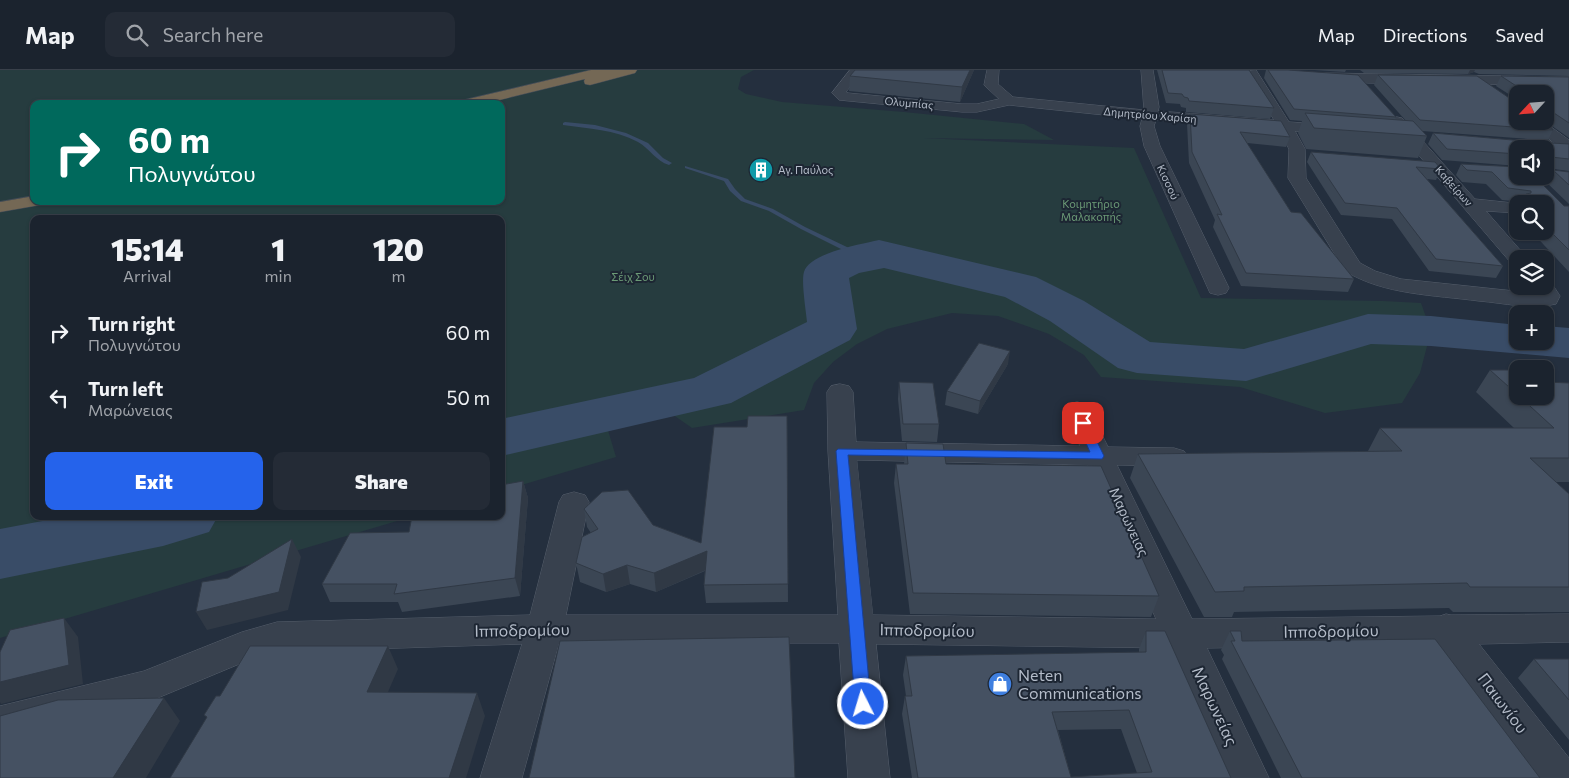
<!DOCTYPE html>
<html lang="en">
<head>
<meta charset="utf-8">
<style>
	:root { --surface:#1b232e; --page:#242b36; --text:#f1f3f6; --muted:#a0a4aa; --line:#39404a; --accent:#2563eb }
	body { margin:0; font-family:Commissioner,sans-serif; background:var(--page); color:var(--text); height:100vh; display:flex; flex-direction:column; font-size:19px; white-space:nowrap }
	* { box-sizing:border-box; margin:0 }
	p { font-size:16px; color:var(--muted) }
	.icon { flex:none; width:28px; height:28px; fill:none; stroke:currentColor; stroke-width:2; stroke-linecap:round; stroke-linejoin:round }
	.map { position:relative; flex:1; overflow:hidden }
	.side { position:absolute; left:30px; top:145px; width:475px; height:305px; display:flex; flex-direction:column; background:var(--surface); border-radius:10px; box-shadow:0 1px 4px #0004,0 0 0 1px var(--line) }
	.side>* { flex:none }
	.banner { position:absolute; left:30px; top:30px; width:475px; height:105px; border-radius:10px; box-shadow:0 1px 4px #0004,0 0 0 1px var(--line); background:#00695c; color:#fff; overflow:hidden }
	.needle { width:32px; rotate:244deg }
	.controls { position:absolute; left:1509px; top:15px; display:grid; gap:10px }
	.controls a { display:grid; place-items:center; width:45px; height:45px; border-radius:10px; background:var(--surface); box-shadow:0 1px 4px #0004,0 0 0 1px var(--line); font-size:25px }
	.pin { position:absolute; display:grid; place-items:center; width:42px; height:42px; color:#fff; margin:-21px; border-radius:10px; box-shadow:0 2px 8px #0006 }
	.me { position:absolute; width:55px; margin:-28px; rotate:355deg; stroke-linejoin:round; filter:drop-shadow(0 0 4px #0008) }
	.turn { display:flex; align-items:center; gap:18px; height:105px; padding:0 15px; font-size:22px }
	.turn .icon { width:65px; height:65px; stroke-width:2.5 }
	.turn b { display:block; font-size:35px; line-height:42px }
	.eta { display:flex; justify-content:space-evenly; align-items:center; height:85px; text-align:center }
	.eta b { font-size:30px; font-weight:800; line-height:35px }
	.primary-button { display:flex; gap:10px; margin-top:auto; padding:10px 15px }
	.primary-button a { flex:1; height:58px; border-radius:10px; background:var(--accent); color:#fff; font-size:20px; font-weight:800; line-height:58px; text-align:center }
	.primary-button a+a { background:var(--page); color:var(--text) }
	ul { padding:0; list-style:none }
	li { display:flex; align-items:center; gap:15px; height:65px; padding:0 15px }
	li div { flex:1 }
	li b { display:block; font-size:19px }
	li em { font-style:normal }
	header { display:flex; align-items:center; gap:30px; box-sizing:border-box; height:70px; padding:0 25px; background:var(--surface); border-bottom:1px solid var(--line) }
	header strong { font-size:24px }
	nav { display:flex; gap:28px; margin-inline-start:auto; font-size:18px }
	.search { width:350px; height:45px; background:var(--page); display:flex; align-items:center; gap:12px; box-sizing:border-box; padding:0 18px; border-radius:10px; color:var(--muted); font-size:19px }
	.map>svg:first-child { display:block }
</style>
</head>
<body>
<header>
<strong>Map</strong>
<div class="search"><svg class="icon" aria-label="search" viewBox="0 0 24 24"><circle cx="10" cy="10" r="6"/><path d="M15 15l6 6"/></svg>Search here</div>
<nav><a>Map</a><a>Directions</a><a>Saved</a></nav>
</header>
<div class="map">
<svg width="1569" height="708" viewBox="0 0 1569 708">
	<rect width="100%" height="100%" fill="#242f3e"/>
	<path fill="#263c3f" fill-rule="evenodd" d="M0,0H754L741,7L738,19L746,24L782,32L904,42L1024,54L1054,70L923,68L1134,78L1201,228L1383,231L1421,233L1431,261L1420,303L1402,333L1325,343L1240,317L1101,307L1084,285L1049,264L998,246L952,243L887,259L857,274L833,292L814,313L804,340L692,358L669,342L601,337L616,387L501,421V149H34V446H414L0,568ZM34,34H501V131H34Z"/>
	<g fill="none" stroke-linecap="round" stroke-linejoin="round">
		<path fill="#394c67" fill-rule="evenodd" d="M565,52L595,55L626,63L648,73L663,88L672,93L669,95C656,91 650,79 638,72C614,59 589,59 563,55V53Z
			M685,96L728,109L735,119L745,129L773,139L805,157L872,189L868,191H865L801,159L769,141L741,131L730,121L724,111L685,98Z"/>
		<path fill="#394c67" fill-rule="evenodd" d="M879,170L1036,207L1084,231L1150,272L1244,279L1368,244L1431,246L1518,255V271H1545V256L1569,258V288L1431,276L1371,274L1246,311L1137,303L1118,298L1050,251L1005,227L884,198L859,203L849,208L857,259L850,270L731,333L501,386V349L694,308L807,252C806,241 801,211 804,202C809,183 862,174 879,170Z
			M69,446H218L209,462L163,476L0,509V459Z"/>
		<g stroke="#565f6c" stroke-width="1">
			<path id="street" d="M850,0H863L846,22L848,23L962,34H977L999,29L984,15L987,0H999L998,14L1013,27L1144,40L1141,0H1153L1159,37L1158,41L1274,50L1244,1L1256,0L1289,52L1338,55L1343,57L1346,60L1343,63L1338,65L1295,61L1305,79L1306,108L1360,193L1375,201L1401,209L1533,223H1535L1530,216H1545V210C1552,212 1556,220 1560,226L1556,234C1531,240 1504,233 1479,231C1434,225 1384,225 1345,201L1288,108L1289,79L1279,60L1156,50L1154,56L1160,76L1229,218L1226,223L1218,225L1210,223L1144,76L1140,56L1142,49L1009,35L977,42H962L839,30L832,23Z
				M1325,3L1569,7V15L1369,13L1320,10L1319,7Z
				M1397,47L1402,48L1475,129L1523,134H1518V143L1486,141L1528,189H1518V195L1511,193L1392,54L1390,51L1392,48Z
				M1526,51H1543L1569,70V82L1563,80Z
				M1545,100L1569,103V113L1539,109L1537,106H1545Z
				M840,314L849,316L853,322L856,372L1080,376L1064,340L1067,334L1077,332L1087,334L1108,377L1174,378L1184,381L1188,387L1184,393L1174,396L1117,395L1192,549L1440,546L1446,544L1451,545L1569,544V572L1479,574L1569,688V708H1534L1438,574L1207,578L1269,708H1227L1169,578L876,574L890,708H848L839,573H559L522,708H480L522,574L277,582L261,585L148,632L0,672V636L144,601L242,562L277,552L530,545L559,432L563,425L574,422L585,425L589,432L566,545H838L828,381L827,322L831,316ZM857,390L1088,395L1156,549L873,545Z"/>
		</g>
		<g stroke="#434c59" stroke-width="1">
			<path id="highway" d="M591,0H637L635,3L590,15L585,14L584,11L585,9L483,34H458L460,31Z
				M34,126V131H43L40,135L0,142V132Z"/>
		</g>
		<use href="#street" fill="#38414e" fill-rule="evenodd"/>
		<use href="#highway" fill="#746855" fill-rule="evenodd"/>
	</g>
	<path fill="#3b4654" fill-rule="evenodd" d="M855,0H974L960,32L849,21L850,6Z
		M1157,0H1249L1274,38L1270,49L1186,42V38L1181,37L1180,34L1166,33Z
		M1266,0H1288L1396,47L1395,50L1406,51L1374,15L1378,5L1553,60L1548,70L1551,73L1569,74V101L1546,98L1545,101V79H1518V96L1442,90L1428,74L1433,63L1524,71L1541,70L1422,61L1427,66L1418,88L1306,79L1298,63L1302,51L1290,50L1264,8Z
		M1314,0H1346L1345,2Z
		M1360,0H1569V6L1479,4L1474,2L1468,4L1364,3Z
		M1501,6L1569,7V68L1545,51V24H1518V30L1496,16Z
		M1190,44L1290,67L1286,77L1247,73L1291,142L1354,209L1348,222L1241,216L1213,157L1215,150L1189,93L1187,54Z
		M1311,82L1441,99L1436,110L1427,109L1503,196L1496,208L1429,201L1392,149L1341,145L1307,92Z
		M1461,94L1518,97L1564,136H1569V202L1531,161H1545V134H1521L1522,132L1502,130L1486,114L1462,112L1456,105Z
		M1553,100L1569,102V134L1546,112Z
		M1008,294L978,344L945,335L947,321Z
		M1490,300H1518V326H1545L1569,313V412H1556L1569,424V542H1453L1449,538L1234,542L1232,547H1204L1130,408L1138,384L1368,381L1380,358H1514L1476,322Z
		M899,312L939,354L937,372L902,371L898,329Z
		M787,346L788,532L706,533L704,515L705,501L656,522L630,514L606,522L580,512L576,493L591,463L587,457L584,439L653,455L701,473Z
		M906,373L946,394L1159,526L1151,547L910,544L894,413L896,394H904Z
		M523,411L528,428L520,526L402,542L398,532H330L322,514L409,462L501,446Z
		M1146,561L1231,708H912L902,644L905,626H906L903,605L906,586L1139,583V579ZM1121,659L1137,703L1071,707L1058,660Z
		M1230,561L1242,571L1540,708H1281L1222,589L1224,585L1221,580Z
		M1534,589H1569V670L1518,608Z"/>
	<path fill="#303945" d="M970,0H974L960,32L962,17Z
		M1470,0H1475L1474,2L1468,4Z
		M1010,281L1008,294L978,344L980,331Z
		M523,411L528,428L520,526L515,508Z
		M292,469L301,487L288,540L207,560L196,542Z
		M707,481L708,499L656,522L654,503Z
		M627,495L630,514L606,522L603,504Z
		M64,548L78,567L83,614L1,634L0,632V612Z
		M388,576L398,599L378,645L367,622Z
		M477,623L485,646L466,708H449Z
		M164,628L180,651L146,708H113Z"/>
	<path fill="#455162" stroke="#303945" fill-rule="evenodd" d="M855,0H970L962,17L850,6Z
		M1162,0H1249L1274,38L1189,31L1188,28L1184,27L1182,24L1168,23Z
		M1268,0H1288L1358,5L1396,47L1294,39Z
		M1378,5L1477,6L1518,34V51H1542L1553,60L1420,50Z
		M1501,6L1569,7V53L1548,39H1545V24H1524V21Z
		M1305,43L1413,51L1427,66L1314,58Z
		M1190,44L1281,51L1290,67L1240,62L1291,142L1301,143L1354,209L1246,203L1217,144L1222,145L1192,82Z
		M1433,63L1524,71L1549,70L1551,73L1569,74V89L1551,87L1549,93H1545V79H1518V84L1447,79Z
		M1311,82L1435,92L1441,99L1416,97L1503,196L1436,189L1397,138L1345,133Z
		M1461,94L1518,97V106H1534L1564,136H1569V180L1545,156V134H1524L1522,132H1526V124L1531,123V121L1508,118L1492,102L1467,100Z
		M1553,100L1569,102V115Z
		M979,273L1010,281L980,331L947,321Z
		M1490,300H1518V325Z
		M899,312L933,313L939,354H903Z
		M1545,312L1569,313V388H1530L1569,424V517H1470L1467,513L1244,517V521L1215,522L1138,384L1402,381L1380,358H1554L1519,326H1545Z
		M748,346H787L788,514L704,515L707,481L654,503L627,495L603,504L576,493L582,467L598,459L584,439L602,422L628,420L653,455L701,473L714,357H747Z
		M906,373L943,374L946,394L1101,396L1159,526L913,523L896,394H908Z
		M523,411L515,508L394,524L397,514H322L350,463L409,462L412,446H501V415Z
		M292,469L279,522L196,542L202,512L228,508Z
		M64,548L69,595L0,612V582L10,560Z
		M1146,561H1165L1231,708H918L905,626H912L906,586L1146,582ZM1129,640L1152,702L1071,707L1052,642Z
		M1230,561H1241L1242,571L1435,569L1540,708H1302L1231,571H1235Z
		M789,567L795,708H529L560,571Z
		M250,576H388L367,622L477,623L449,708H170L207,647L204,645L216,626H220Z
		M1534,589H1569V630Z
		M164,628L113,708H0V646L58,630Z"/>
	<path fill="#2563eb" stroke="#184099" d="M1083,350L1088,353L1104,386L1102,389L848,385L871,634L869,638L863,641L857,638L855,634L836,381L838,379L1090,382L1077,353Z"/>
	<defs>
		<g id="building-disc" transform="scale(1.25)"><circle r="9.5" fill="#0f9aa8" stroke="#1d2633"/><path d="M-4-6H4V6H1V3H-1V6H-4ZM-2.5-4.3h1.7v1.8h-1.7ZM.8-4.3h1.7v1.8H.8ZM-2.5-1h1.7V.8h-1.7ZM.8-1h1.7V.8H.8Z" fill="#fff"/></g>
		<g id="shop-disc" transform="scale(1.25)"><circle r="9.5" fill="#3f7fe0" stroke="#1d2633"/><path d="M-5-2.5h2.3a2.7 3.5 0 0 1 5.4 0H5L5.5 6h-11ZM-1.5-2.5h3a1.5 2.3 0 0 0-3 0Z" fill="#fff"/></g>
	</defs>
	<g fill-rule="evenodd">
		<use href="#building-disc" x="761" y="100"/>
		<use href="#shop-disc" x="1000" y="614"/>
	</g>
	<g text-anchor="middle" stroke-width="4" stroke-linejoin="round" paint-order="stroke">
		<g font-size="11" fill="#b4bcc9" stroke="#1d2633">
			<text transform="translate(909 33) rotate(5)" y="4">Ολυμπίας</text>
			<text transform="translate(1150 45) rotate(5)" y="4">Δημητρίου Χαρίση</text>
			<text transform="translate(1168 112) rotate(65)" y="4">Κισσού</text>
			<text transform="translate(1454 116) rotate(48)" y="4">Καβείρων</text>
		</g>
		<g font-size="11" fill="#b4bcc9" stroke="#1d2633" text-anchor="start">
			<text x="778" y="104">Αγ. Παύλος</text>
		</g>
		<g font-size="11" fill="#6b9a76" stroke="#1d2633">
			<text x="1091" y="138">Κοιμητήριο<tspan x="1091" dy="13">Μαλακοπής</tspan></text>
			<text x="633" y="211">Σέιχ Σου</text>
		</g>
		<g font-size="14" fill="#b4bcc9" stroke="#1d2633">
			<text transform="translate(1129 452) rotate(65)" y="5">Μαρώνειας</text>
		</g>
		<g font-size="16" fill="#b4bcc9" stroke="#1d2633">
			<text transform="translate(522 560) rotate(-1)" y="6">Ιπποδρομίου</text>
			<text transform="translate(927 560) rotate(1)" y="6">Ιπποδρομίου</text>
			<text transform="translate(1331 561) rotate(-1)" y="6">Ιπποδρομίου</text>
			<text transform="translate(1503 633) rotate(53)" y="6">Παιωνίου</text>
			<text transform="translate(1215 636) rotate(65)" y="6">Μαρωνείας</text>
		</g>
		<g font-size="16" fill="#b4bcc9" stroke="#1d2633" text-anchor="start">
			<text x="1018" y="611">Neten<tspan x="1018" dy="18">Communications</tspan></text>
		</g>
	</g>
</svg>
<div class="controls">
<a><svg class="needle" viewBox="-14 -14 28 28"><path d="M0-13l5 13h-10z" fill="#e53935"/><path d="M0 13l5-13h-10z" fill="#a0a4aa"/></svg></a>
<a><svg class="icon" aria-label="sound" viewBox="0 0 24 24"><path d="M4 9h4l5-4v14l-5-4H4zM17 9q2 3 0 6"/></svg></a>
<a><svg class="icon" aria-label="search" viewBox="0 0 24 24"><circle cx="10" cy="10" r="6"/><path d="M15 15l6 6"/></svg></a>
<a><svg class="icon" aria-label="layers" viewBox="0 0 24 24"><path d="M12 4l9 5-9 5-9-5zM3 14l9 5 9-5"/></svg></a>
<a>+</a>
<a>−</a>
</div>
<div class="pin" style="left:1083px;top:353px;background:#d93025"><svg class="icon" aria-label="arrive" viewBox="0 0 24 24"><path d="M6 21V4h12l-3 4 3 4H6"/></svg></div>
<svg class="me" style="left:863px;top:634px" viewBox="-20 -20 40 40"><circle r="17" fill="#2563eb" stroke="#fff" stroke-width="3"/><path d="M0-11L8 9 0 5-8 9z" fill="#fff"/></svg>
<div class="banner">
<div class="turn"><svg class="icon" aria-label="right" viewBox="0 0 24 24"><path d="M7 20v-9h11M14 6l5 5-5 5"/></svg><div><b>60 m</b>Πολυγνώτου</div></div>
</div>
<section class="side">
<div class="eta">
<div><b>15:14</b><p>Arrival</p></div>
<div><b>1</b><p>min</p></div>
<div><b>120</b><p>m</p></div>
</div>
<ul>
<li><svg class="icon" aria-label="right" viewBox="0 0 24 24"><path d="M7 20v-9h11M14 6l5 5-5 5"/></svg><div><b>Turn right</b><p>Πολυγνώτου</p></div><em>60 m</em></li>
<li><svg class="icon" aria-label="left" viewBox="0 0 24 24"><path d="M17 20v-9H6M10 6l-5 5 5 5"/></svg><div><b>Turn left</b><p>Μαρώνειας</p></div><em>50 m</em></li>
</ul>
<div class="primary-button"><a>Exit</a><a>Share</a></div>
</section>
</div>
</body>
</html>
